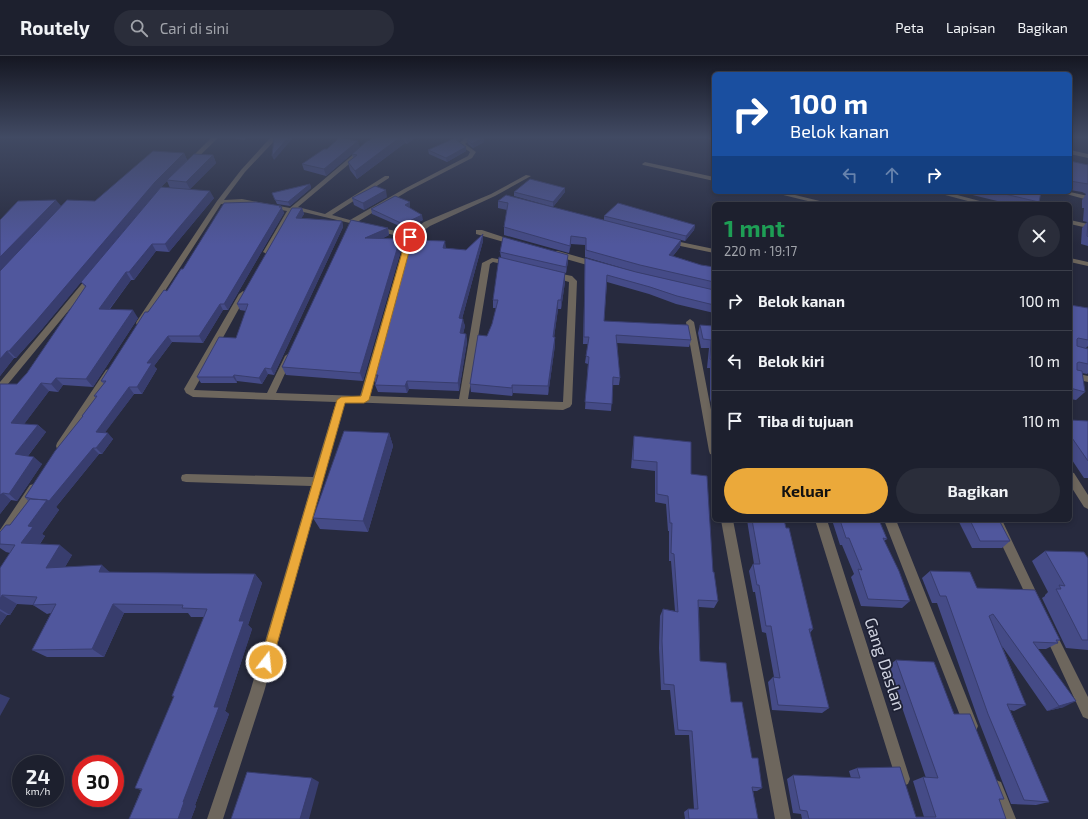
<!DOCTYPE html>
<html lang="id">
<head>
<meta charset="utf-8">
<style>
	:root { --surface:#1d202e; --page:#2a2d3a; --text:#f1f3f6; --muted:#a0a3aa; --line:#3b3e4a; --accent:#eba93a }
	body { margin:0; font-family:"Exo 2",sans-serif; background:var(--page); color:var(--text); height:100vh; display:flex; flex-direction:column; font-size:15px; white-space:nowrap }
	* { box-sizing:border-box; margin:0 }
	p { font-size:13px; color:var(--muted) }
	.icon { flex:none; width:22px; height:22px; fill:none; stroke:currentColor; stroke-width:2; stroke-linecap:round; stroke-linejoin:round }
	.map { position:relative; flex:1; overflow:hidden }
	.panel { position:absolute; left:712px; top:146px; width:360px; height:320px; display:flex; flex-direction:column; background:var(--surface); border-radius:6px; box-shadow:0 2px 6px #0003,0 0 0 1px var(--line) }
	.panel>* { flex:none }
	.banner { position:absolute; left:712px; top:16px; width:360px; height:122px; border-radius:6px; box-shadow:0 2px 6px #0003,0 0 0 1px var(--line); background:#1a4fa0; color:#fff; overflow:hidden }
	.speed { position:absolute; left:12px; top:699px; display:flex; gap:8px; font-size:20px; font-weight:700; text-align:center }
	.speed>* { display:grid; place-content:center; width:52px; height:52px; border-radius:50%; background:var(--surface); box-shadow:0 2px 6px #0003,0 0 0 1px var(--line); line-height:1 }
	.speed small { font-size:10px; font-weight:400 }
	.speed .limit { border:6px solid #d22; background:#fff; color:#111 }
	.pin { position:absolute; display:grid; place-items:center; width:34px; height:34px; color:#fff; margin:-17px; border:2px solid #fff; border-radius:50%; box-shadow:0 1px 4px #0007 }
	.me { position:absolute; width:44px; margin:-22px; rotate:16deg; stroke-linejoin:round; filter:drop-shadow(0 0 3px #0008) }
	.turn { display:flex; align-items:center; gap:14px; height:84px; padding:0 12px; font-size:18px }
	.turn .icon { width:52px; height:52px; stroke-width:2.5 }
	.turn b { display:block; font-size:28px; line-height:34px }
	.lanes { display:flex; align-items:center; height:38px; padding:0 12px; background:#0003; justify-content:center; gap:20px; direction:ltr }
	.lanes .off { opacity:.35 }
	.round { display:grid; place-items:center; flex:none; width:42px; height:42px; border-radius:21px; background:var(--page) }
	.overview { display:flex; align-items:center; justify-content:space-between; height:68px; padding:0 12px }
	h1 { font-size:24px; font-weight:700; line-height:30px; color:#1e9e55 }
	.button { display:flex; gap:8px; margin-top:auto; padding:8px 12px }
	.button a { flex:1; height:46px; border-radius:24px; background:var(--accent); color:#111; font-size:16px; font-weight:700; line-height:46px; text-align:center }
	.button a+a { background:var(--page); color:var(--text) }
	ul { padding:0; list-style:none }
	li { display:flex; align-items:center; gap:12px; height:60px; padding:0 12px; border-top:1px solid var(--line) }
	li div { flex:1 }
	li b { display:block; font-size:15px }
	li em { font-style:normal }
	header { display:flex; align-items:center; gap:24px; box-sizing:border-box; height:56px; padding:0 20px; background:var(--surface); border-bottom:1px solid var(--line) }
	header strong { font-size:19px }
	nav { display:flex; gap:22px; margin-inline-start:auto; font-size:14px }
	.search { width:280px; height:36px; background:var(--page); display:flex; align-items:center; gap:10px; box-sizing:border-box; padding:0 14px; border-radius:22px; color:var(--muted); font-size:15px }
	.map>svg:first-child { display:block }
</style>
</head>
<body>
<header>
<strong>Routely</strong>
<div class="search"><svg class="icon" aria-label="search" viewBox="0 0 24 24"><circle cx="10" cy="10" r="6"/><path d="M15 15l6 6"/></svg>Cari di sini</div>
<nav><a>Peta</a><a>Lapisan</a><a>Bagikan</a></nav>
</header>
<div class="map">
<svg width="1088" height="763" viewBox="0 0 1088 763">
	<rect width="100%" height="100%" fill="#272a3e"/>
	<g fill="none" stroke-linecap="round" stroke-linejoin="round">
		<path fill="#6d665d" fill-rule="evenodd" d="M211,82H218L191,108H187V106Z
			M270,82H277L245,116L224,144L242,143L290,152L373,82H380L298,151L325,158L385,120H389V122L332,159L350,164L404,133L468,100L470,96L458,88L465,82H473L465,88L476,96L472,102L408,135L354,168L295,154L271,196L267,198L263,196L287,155L242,147L221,148L143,269H137L136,267L137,265L217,145L241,114Z
			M707,82H714V85L708,83Z
			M1070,94L1088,98V102L1070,98Z
			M645,106L714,121V125L643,109L642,108Z
			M526,119L531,120L495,140L430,170L413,182L370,340L459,343L482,207L492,202L514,206L515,208L511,210L493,206L490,208L468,343L563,346L569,226L549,220V216H552L572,220L577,225L572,348L570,351L563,354L345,346L264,636L223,763H207L250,636L311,430L186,426L182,425L181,422L182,419L186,418L313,421L336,346L193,341L186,337L184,333L239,238L243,235L247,238L194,334L267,337L285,300L289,297L293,300L276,337L360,340L406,182L373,174V170L409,178L424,166L491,138Z
			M771,136H783L832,148H820Z
			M934,136H946L991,148H979Z
			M1059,136H1070L1088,140V144Z
			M1070,164L1088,168V172L1070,168Z
			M476,174H482L518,186L514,188H511L476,178Z
			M666,183L714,193V197L666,187Z
			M552,195H558L600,207L601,209L597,211H594L552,199Z
			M1070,202L1088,206V210L1070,206Z
			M90,218H93L97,220L3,334L0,335V326Z
			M690,263L694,266L714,369V399L710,398L709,395L686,266Z
			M109,313L114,316L65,393H57L56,390L57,387L106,314Z
			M1070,316L1088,320V326L1070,322Z
			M1070,416L1074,417L1088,439V453L1084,451L1070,429Z
			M34,428L38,429L39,432L38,435L4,488L0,489V474L30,429Z
			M721,464H733L791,763H775Z
			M815,464H827L910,723L908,728L903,730L898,728L896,723Z
			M884,464H896L978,670L976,675L971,677L966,675Z
			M990,464H1002L1039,542L1041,546L1039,550L1035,552L1031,550Z
			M1050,571L1054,573L1088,641V663L1083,661L1044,577L1046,573Z
			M996,724L1001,726L1016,763H1000L989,731L991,726Z"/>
	</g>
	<path fill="#454b87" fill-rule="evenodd" d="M234,82H245V84Z
		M376,82H415L407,88L405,87L357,123L350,114L348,106L353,102L352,98Z
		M455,82H460V84L459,86L466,95L447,106L429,98L428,94Z
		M469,82H483L484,86L473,92L468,88L467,84Z
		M360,91L326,120L304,114L302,108L327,93Z
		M184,97L187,104L213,99L216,107L190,133L214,142L169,196L156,195L134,224H131L110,253L138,262L93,331L63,329L58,336L49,335L24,368L38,369L46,376L28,400L42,408L17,445L11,444L7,449L0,458L17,328L27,317L85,231L81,226L42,273L16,302H14L0,320V164L61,150L95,145ZM167,125L170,132L161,131Z
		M1070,105L1088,109V190L1081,188L1082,172L1087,166L1083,165L1084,152H1082V144L1086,138L1082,136L1070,134Z
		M310,128L311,132L290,150L277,148L272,137Z
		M514,136H565L553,151L514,140Z
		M871,136H878L877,138Z
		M960,136H1041L1039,146L1038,148H1010Z
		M387,141L364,154L354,149L352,142Z
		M498,145L604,164V160L695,169L694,174L685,185L655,177L681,184L680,191L673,200L701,209L714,211V234L639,217L585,201V189L571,188L569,197L504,179V171L507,154L498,152Z
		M410,146V150L409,151L423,164L404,172L372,158L371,153Z
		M281,150L284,157L228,254H223L203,287L172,286L154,310L157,313L142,338H134L105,376L113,383L102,398H99L56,451L59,454L42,478L45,480L40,488L72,499L65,511L110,516L255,518L262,527L248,569L252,573L225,655L229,658L195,749L196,750L191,763H129L141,734L135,732L174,641L172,640L204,561H191L188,557H124L104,601H47L32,594L51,557L47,558L33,549H34L17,548L10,559H7L0,569V512L10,497L6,496L0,492V476L10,469L28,445L25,441L83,361L82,360L96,342L94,340L104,328L101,325L148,256L167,235L183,213Z
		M302,152L304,158L301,162L342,165L343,171L274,319L268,318L262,328L237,325V327H201L197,321L236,282L246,255L240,254L237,248Z
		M388,172L389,179L383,182L400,183L402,191L363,325L286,319L282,311Z
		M483,178V185L462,263L465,270L463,278H466L467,286L459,335L409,333L407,337L378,336L375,329L376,326H375L372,319L446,192L466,194Z
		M500,196L568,205L566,217L544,212L565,217V226L561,253H558L554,281L555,289L548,339L513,337L512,340L471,336L470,328L487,280L492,268L496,252H493V244L501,201Z
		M585,210L636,216L714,234V257L676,248L649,238L607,226L604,265L691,284L689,291L617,287L620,322L619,329H613L611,355L585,353L588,308L585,307L586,300L588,288H583Z
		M1070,249L1088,252V290L1086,292L1088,293V317L1087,318L1082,317L1085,336L1076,344L1070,343Z
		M700,269L714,270V357L713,350H712L710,343V312H707L709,292H701L698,277Z
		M1070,364L1088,365V422H1084L1070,401Z
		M389,377L393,390L368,476L320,473L313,462Z
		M634,380L691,418L713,516L718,545L714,552L699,551L700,605L731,646L752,702L762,732L757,735H753L758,763H685L684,756L688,753H694L689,679H675L670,634H661L659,592L660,560L663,553L675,555L671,505H669V475H668L666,448L655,446V415L631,412L633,388Z
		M747,464H784L813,573L810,577L829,652L822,657L772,654L768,626L773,621H774L766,577L762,576L755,536H753L749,515L753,508H754Z
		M832,464H879L887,483L884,485L910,545L902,552L861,550L851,521L854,518L842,489H840Z
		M958,464H999L1010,485L1002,492H972Z
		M1045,495L1088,502V594L1066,592L1042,542L1045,540V539L1048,536L1032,505Z
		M930,515L977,532L1060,584L1057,586L1058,587L1046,593H1038L1064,651L1047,655L1002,590L1026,649L1014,655L1010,654L1049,746L1036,749L1011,748L978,663L937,547H932L922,522Z
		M896,604L954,658L1004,743L999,744L1006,763H802L801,758L793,757L787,723L793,719L851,722L849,715L857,712L916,761H924L913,725L923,721L926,722L888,610Z"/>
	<path fill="#383d6e" d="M288,82H293L274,104L272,100Z
		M399,82H404L405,87L357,123L355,115Z
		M406,82H415L407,88Z
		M457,82H460V84L456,88V84Z
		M482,82H483L484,86L473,92L472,88Z
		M358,85L360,91L326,120L324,113Z
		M466,91V95L447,106L446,102Z
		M184,97L187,104L167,124V125L159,133L42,273L16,302L9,295L155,126Z
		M213,99L216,107L190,133L186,126Z
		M310,128L311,132L290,150L288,146Z
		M565,132V136L553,151V146Z
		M386,134L387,141L364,154L363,147Z
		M210,135L214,142L169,196L165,188Z
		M56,144L62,151L0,215V201Z
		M410,146V150L406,153L405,149Z
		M281,150L284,157L228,254L224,248L279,151Z
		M302,152L304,158L298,168L296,162Z
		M422,159L423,164L404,172L403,168Z
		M342,165L343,171L274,319L271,313Z
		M695,169L694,174L685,185L686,180Z
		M388,172L389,179L368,190L365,182Z
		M483,178V185L460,270L459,262Z
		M571,180V188L569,197L570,190Z
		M400,183L402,191L363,325L360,317Z
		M681,184L680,191L668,206L669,199Z
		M445,185L446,192H443Z
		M152,188L156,195L134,224L129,216Z
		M568,199V205L566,217V211Z
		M126,216L131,224L104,260L99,253Z
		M565,217V226L561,253V244Z
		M558,244V253L553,289V281Z
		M220,248L223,254L203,287L199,280Z
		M133,254L138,262L93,331L86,323Z
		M463,263L465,270L461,285L460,277Z
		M466,278L467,286L459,335L458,327Z
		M168,280L172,286L154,310L157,313L142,338L137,331L147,307Z
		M555,281V289L548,339V330Z
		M7,295L14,302L0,320V303Z
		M265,312L268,318L262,328L259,322Z
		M234,319L237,325V327L233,321Z
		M56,322L63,329L58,336L51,328Z
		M407,325L409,333L407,337L405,330Z
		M41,327L49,335L19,375L11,367Z
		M512,329L513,337L512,340Z
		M129,331L134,338L101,382L96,376Z
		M38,369L46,376L24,405L15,398Z
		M108,377L113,383L102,398L96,392Z
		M389,377L393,390L368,476L363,465Z
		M93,392L99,398L56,451L59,454L42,478L45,480L34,496L21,487L28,470L47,444Z
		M34,401L42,408L17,445L9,438Z
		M3,437L11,444L7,449L0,458V439Z
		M60,489L72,499L59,521L46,512Z
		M102,509L113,519L99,516Z
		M255,518L262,527L248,569L252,573L225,655L229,658L195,749L196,750L191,763H178L183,746L214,651L239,565Z
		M2,539L17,548L10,559L0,553V543Z
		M113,548L124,557L104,601L92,593Z
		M0,555L7,559L0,569Z
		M0,638L10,642L0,660Z
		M1076,645L1064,651L1047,655L1059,650Z
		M312,722L319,726L309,763H300Z"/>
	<path fill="#50579d" stroke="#383d6e" d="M274,82H288L272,100Z
		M339,82L358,85L324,113L302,108L324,93H327Z
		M376,82H399L355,115L348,106L357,99L352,98L367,85Z
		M455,82H457L456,84L466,91L446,102L428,94Z
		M469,82H482L472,88L467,84Z
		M153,95L184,97L155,126L36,265L9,295H7L0,303V215L67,144L95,145Z
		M194,98L213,99L186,126L167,124Z
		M1070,105L1088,109V128L1070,125Z
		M530,123L565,132L553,146L514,136Z
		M310,128L288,146L275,144L272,137Z
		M375,130L386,134L363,147L352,142Z
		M161,131L210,135L165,188H152L129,216H126L99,253L133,254L86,323L56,322L51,328L41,327L11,367L38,369L15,398L34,401L9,438L3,437L0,439V328H17L27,317L86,230L81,226Z
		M996,136H1041L1039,146Z
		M506,139L681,184L669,199L701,209L714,211V226L640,209L586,194V182L571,180L570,190L504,171L508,147L498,145Z
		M395,140L410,146L405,149L422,159L403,168L371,153Z
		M56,144L0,201V164L18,145Z
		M256,146L281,150L279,151H282L224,248H220L199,280H168L147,307H152L137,331H129L96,376L108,377L96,392H93L49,445L47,444L33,443L25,441L55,395L83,360H82L97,340H94L106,325H101L145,256H148L164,234L167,235L181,213H183L224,147Z
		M618,147L695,169L686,180L604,160Z
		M292,152H302L296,162L342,165L271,313L265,312L259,322L234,319L233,321H197L219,281L236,282L248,248H237Z
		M351,164L388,172L365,182L400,183L360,317L282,311Z
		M1088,166V181L1087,180Z
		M483,178L459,262L463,263L460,277L466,278L458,327L407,325L405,330L375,329L378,319H372L411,184L445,185L443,192L466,194Z
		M503,181L568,199L566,211L500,196Z
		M499,201L565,217L561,244H558L553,281H555L548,330L512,329V332L470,328L478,279L487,280L492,268L498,244H493Z
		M585,202L636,216L714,234V249L677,240L650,231L607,219L604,265L688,269L691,284L616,279L620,322L613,321L612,348L585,346L589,301L586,300L589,281H584Z
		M1070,249L1088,252V284L1078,282L1077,283V290L1088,293V308L1079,306L1077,307V314L1082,315L1085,336L1070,332Z
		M700,269L714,270V339L713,334V304L710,303L711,284L703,283Z
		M1070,364L1088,365V405L1070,379Z
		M344,375L389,377L363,465L313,462Z
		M634,380L691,386V418L707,420L713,516H714L718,545L698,544L700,605L726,607L731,646H742L752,702H758L762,732L752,731L758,763H689L688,753H698L692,675L678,674L674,629L664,628L662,585L663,553L678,556L674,498L671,497L672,467H670L668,440L657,438V406L633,404Z
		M30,443L47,444L28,470L33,471L21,487L60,489L46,512L102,509L99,516L255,518L239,565H244L214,651H219L183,746H184L178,763H129L142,733L135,732L174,640H172L207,553L182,552L183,549L113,548L92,593L32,594L56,548L33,549L37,541L2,539L0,543V512L15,489L0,488V476L6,469H10Z
		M752,464H784L786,472H789L813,573H809L829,652L778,649L773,621L780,622L771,570H766L759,529H757L753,508H760Z
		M840,464H879L887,483L883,482L899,515L910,545L868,543L858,513L862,514L849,482H846Z
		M970,464H999L1010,485H980Z
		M1045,495L1084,496L1088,502V584H1082L1056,533H1061L1059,529L1065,530Z
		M930,515L970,516L977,532L1035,534L1060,584H1056L1058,587L1033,586L1076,645L1059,650L993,558L989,560L1026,649L1007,648L1049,746L1024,744L988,658L946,540H940Z
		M896,604L934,606L954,658H970L1004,743H999L1006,763H809L807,755L800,754L793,719L860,722L857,712L900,711L916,761H936L923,721L938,722Z
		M247,716L312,722L300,763H231Z"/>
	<linearGradient id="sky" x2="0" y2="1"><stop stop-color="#151722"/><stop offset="0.43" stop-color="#414a63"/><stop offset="1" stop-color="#414a63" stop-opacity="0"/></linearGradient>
	<rect width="1088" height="189" fill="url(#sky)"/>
	<path fill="#eba93a" stroke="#996e26" d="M407,179L413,181L369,344L364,347H345L272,606L270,610L266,612L261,610L260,606L337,344L341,341L361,340Z"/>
	<g text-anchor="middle" stroke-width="3.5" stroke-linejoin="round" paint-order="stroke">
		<g font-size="17" fill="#ced1de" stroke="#1e2134">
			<text transform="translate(885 608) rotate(72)" y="6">Gang Daslan</text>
		</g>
	</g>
</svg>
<div class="speed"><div>24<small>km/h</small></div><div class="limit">30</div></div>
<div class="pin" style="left:410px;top:181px;background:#d93025"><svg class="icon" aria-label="arrive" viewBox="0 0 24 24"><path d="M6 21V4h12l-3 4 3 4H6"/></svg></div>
<svg class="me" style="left:266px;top:606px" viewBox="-20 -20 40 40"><circle r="17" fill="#eba93a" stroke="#fff" stroke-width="3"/><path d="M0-11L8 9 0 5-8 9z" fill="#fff"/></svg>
<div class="banner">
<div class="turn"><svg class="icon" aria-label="right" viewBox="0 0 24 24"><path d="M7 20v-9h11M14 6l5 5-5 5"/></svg><div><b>100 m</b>Belok kanan</div></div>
<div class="lanes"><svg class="icon off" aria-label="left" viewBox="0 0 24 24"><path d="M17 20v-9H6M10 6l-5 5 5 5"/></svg><svg class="icon off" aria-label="ahead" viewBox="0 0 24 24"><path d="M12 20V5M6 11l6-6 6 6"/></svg><svg class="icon" aria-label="right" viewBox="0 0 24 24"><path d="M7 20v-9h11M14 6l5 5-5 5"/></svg></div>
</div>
<section class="panel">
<div class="overview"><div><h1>1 mnt</h1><p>220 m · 19:17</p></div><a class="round"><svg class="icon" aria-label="close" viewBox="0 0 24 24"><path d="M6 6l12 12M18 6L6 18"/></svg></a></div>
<ul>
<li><svg class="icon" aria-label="right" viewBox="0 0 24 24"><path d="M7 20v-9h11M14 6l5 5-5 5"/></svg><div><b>Belok kanan</b></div><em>100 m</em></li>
<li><svg class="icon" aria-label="left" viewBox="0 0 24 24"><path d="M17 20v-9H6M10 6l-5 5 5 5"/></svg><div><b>Belok kiri</b></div><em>10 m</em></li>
<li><svg class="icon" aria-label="arrive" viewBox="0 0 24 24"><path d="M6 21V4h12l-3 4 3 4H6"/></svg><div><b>Tiba di tujuan</b></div><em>110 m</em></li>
</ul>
<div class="button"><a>Keluar</a><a>Bagikan</a></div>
</section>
</div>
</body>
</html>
